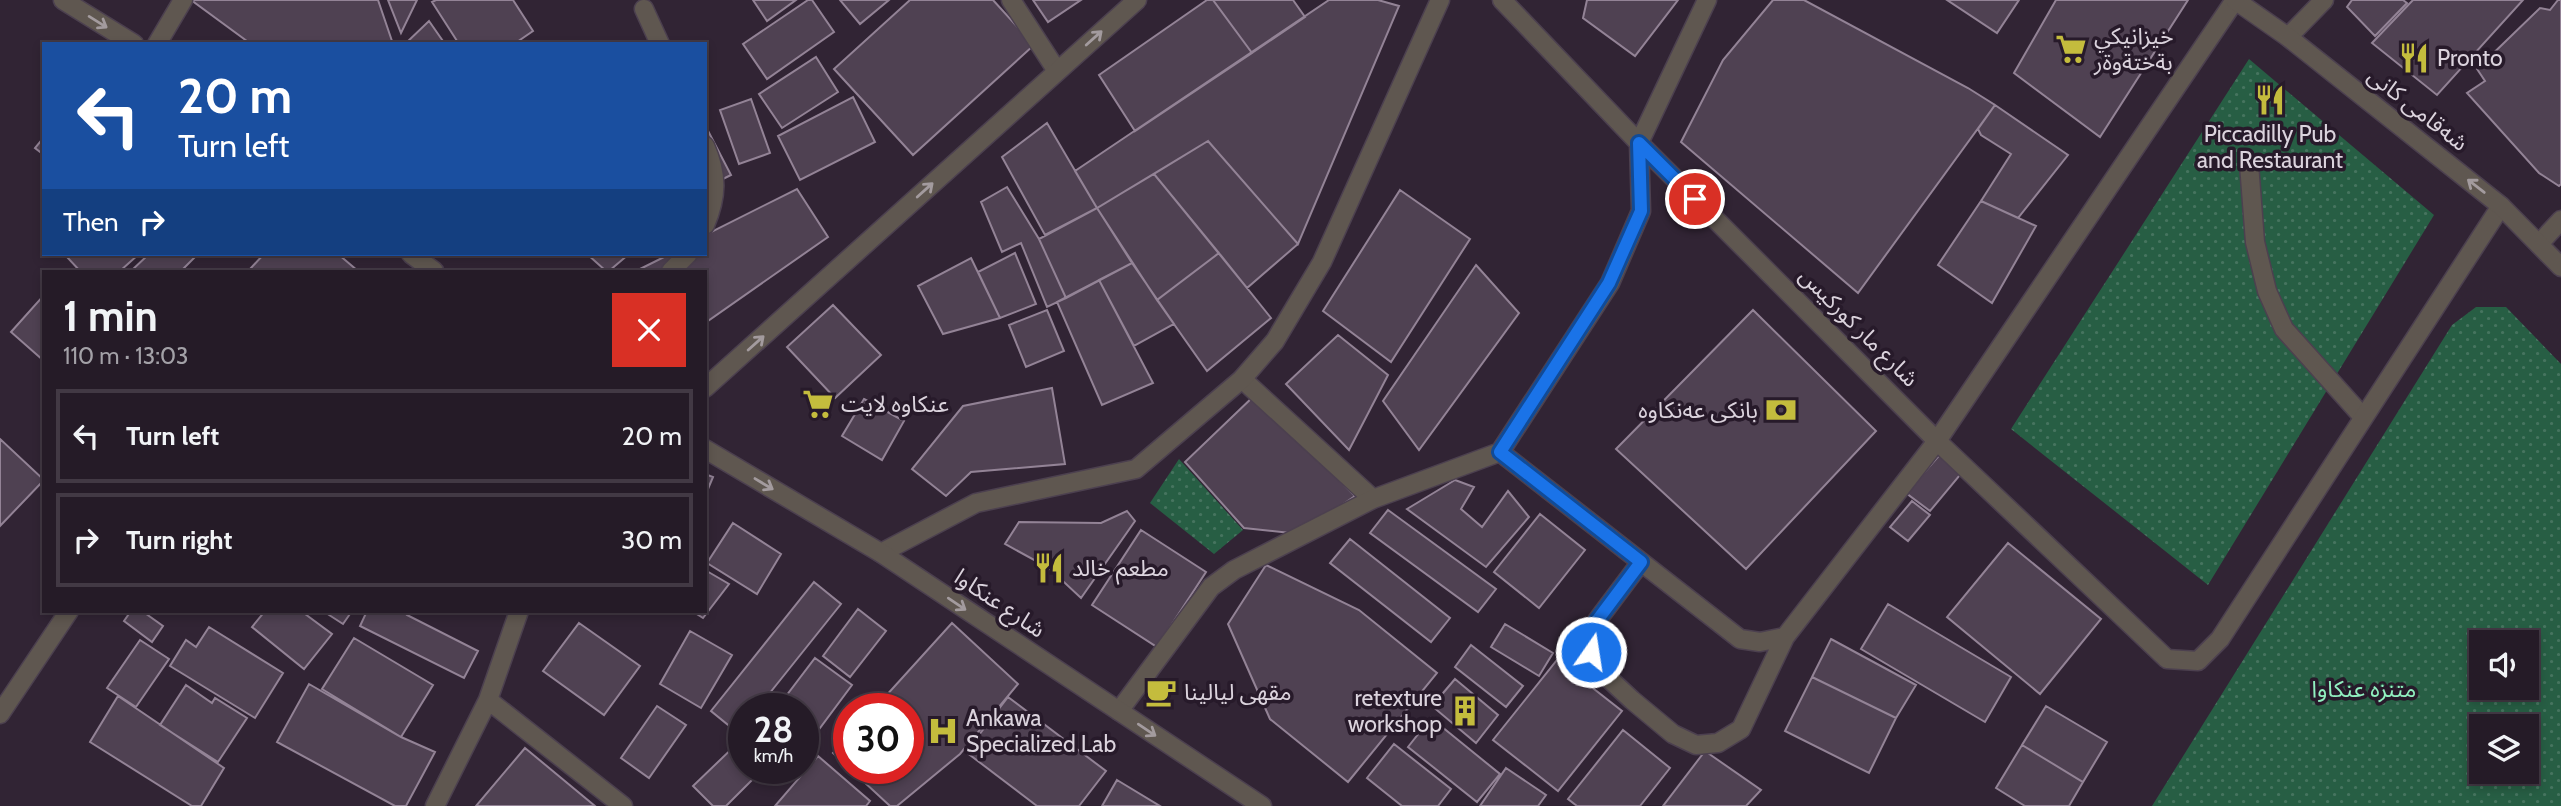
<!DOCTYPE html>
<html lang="en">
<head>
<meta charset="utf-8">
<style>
	:root { --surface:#251b27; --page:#312833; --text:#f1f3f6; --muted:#a3a1a7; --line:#423944 }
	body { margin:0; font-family:Cabin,"Noto Sans Arabic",sans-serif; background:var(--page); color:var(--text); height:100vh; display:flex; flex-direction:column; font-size:26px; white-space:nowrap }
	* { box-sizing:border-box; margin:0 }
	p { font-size:23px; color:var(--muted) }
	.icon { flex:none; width:38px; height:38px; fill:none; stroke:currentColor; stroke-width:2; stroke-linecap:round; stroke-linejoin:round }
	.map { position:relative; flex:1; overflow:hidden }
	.side { position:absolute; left:42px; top:270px; width:665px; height:343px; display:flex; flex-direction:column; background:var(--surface); border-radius:0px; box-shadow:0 4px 10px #0003,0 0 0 2px var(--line) }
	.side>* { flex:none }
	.hud { position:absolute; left:42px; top:42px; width:665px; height:214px; border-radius:0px; box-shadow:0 4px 10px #0003,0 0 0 2px var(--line); background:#1a4fa0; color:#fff; overflow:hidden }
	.fabs { position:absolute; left:2469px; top:630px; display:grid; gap:14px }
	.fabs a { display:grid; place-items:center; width:70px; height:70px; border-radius:0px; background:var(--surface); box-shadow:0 4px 10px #0003,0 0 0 2px var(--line); font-size:35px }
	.speed { position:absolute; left:728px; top:693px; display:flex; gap:14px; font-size:35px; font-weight:700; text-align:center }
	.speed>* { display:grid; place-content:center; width:91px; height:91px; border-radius:50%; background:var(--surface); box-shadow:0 4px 10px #0003,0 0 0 2px var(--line); line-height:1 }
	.speed small { font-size:18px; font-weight:400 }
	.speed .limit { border:10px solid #d22; background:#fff; color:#111 }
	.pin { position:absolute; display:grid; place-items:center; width:60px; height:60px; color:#fff; margin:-30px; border:4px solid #fff; border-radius:50%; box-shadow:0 2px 7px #0007 }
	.me { position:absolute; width:77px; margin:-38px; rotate:13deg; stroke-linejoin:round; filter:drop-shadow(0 0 5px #0008) }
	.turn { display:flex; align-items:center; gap:24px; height:147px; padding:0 21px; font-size:32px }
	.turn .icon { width:91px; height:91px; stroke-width:2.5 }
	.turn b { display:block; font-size:49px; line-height:60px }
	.then { display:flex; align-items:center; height:66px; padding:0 21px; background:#0003; gap:14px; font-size:26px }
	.round { display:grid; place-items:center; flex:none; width:74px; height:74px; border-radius:0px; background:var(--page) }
	.head { display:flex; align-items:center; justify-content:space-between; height:119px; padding:0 21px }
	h1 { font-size:42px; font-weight:700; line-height:52px }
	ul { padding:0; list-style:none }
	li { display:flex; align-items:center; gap:21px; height:94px; margin:0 14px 10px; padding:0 7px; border:4px solid var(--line); border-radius:0px }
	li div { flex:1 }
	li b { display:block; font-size:26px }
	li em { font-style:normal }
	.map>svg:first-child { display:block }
</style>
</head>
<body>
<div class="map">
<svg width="2561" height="806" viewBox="0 0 2561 806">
	<defs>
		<pattern id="grass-dots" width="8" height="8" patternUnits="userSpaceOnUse" patternTransform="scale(1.75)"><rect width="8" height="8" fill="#275e44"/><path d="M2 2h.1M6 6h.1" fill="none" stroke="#46745f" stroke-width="1.8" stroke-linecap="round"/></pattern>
	</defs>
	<rect width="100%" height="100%" fill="#312434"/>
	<path fill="url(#grass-dots)" fill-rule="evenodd" d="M2249,59L2434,215L2208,585L2011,429Z
		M2476,307H2506L2561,364V806H2152L2452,325ZM2482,642H2527V688H2482ZM2482,726H2527V772H2482Z
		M1179,459L1243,530L1214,554L1150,503Z"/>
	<path fill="#4f4152" stroke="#938396" stroke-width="2" d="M191,0H378L392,41L390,44H251Z
		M388,0H417L401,33Z
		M436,0H513L533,31L514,44H459L432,2Z
		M753,0H796L767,21Z
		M808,0H812L834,32L767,79L743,44Z
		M840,0H889L860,24Z
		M910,0H993L1034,45L913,155L834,69Z
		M1033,0H1081L1048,22Z
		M1207,0H1213L1252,53L1135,131L1099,75Z
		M1213,0H1293L1305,17L1252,53Z
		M1329,0H1378L1399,6L1298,244L1208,141L1097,208L1075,171Z
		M1587,0H1678L1635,56L1583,18Z
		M1773,0H1804L1968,88L1995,105L1858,293L1681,142L1723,60Z
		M1947,0H2019L1997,33Z
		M2056,0H2188L2100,137L2014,73Z
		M2352,0H2403L2407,3L2375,36L2347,7Z
		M2413,0H2523L2437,95L2372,43Z
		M2558,0H2561V184L2559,186L2539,173L2467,93L2485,81L2477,69L2540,8L2550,10Z
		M429,21L445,44H405Z
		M816,57L838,92L782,128L759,94Z
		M853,97L875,142L800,180L778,136Z
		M751,99L770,153L739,164L720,110Z
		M1995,105L2068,155L2018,218L1981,201L2011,154L1981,135L1978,129Z
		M1047,123L1097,208L1045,235L1002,157Z
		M705,125L731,175L705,188Z
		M44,137V155L35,148Z
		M1208,141L1298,244L1247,288L1154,174Z
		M1154,174L1219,253L1157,300L1097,208Z
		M1007,187L1039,239L1066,298L1047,307L1021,243L1002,252L981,202Z
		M797,189L828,237L705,323V271H636L670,254H705V235Z
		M1400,190L1470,239L1391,362L1323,311Z
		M1981,201L2036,226L1992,303L1938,265Z
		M1097,208L1132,263L1066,298L1039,239Z
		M1015,253L1036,304L1000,318L978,272Z
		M1219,253L1271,318L1207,371L1157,300Z
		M69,254H139L120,271H80L66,256Z
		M149,254H198L181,271H131Z
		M264,254H338L358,271H252L250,269Z
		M587,254H629L609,271H606Z
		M971,258L1000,318L943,334L918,286Z
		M1132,263L1174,324L1134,346L1099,280Z
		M1476,265L1519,313L1419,450L1383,401Z
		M1099,280L1153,383L1102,405L1057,302Z
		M44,295V361L11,332Z
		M833,305L881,355L835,398L787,347Z
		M1047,310L1064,351L1026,367L1009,325Z
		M1753,310L1876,431L1746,569L1616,449Z
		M1338,335L1388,375L1349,450L1286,384Z
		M1052,388L1065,464L971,472L946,496L912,469L963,406Z
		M1255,395L1355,496L1300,534L1244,528L1185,462Z
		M864,399L904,421L882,460L842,436Z
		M0,439L44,480L0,526Z
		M1943,451L1965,469L1930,511L1906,493Z
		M705,474L713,477L705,496Z
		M1455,480L1474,487L1461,509L1482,527L1508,491L1529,517L1486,567L1407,509Z
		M1912,501L1930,515L1908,541L1890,527Z
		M1388,510L1496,589L1478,612L1370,533Z
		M1127,511L1135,521L1081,598L1049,568L1005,544L1019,522L1101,523Z
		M1540,514L1585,550L1539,608L1494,572Z
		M733,523L781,554L757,594L707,563Z
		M1141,530L1206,572L1157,647L1092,605Z
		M1350,539L1450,618L1431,642L1330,563Z
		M2008,543L2101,619L2040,694L1947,617Z
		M1266,565L1359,610L1437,673L1348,782L1270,719L1228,624Z
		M705,570L729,584L703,618L692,611H705Z
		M814,582L841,604L757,709H744V726L738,733L711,711Z
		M1888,604L2011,677L1985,722L1861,649Z
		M858,609L886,631L850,677L823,656Z
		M131,611H142L163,626L152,642L124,621Z
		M265,611H301L332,634L304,669L252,627Z
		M323,611H352L343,624Z
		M367,611H409L407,615L478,651L464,678L360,626Z
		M579,623L640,666L604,715L543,671Z
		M952,623L1018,684L960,754L897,806H890L849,768H908V709H874Z
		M1505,624L1553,653L1539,676L1491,647Z
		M209,627L283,673L255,718L170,666L186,640L196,647Z
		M690,631L732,655L701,708L660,684Z
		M354,638L433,685L401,737L322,689Z
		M1831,639L1916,685L1896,718L1812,677Z
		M140,640L169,659L136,707L107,688Z
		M1471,645L1523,686L1506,707L1455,667Z
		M815,658L852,685L817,732L803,721V709H787L780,704Z
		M1557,660L1622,711L1558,791L1493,740Z
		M1812,677L1896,718L1869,773L1785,731Z
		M1455,679L1498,715L1476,743L1432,706Z
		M309,684L401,737L435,752L406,806H395L277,742Z
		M186,685L212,703L215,698L247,718L218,762L160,725Z
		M118,696L224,768L201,806H192L90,742Z
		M1008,697L1106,771L1079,806H1037L966,752Z
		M657,706L686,725L649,778L621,758Z
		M2046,706L2107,742L2083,782L2022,745Z
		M1431,718L1500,774L1477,802L1408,747Z
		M1623,730L1670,768L1640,806H1577L1568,799Z
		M849,736V768L833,753Z
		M744,737V768H764L726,806H713L693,786Z
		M1394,744L1451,789L1438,806H1402L1367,778Z
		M2022,745L2083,782L2069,806H2025L1996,788Z
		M525,748L595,806H476Z
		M1705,751L1761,790L1746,806H1663Z
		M818,756L870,801L866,806H775Z
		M1506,768L1546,795L1538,806H1480Z
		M1117,780L1160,806H1102Z"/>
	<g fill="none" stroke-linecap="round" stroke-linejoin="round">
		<g stroke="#4c404f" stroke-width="21">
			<path id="service" d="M2249,164L2255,242L2267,291L2284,329L2363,417
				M1242,379L1373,499"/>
		</g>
		<g stroke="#4c404f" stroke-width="21">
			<path id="minor" d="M1011,0L1057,71
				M1502,0L1639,143L1937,441L2167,659L2198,661L2220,639L2501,206
				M644,9L660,44
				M2288,37L2324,0
				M157,44L183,0
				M705,146C718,175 717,197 705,225
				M2539,244L2561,220
				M671,271L688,254
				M1500,452L1740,639L1760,642L1785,637L1937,441L2235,0
				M881,553L976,503L1136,469L1242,379L1275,341L1322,262L1440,0
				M1641,562L1593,626L1591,652L1605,675L1632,700L1673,734L1696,745L1718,743L1741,729L1785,637
				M488,700L623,806
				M1119,711L1211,587L1234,570L1373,499L1500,452L1610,283L1641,211L1639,143L1707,0
				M0,714L69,611
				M435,806L488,700L519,611"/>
		</g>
		<g stroke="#4c404f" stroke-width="21">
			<path id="tertiary" d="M63,0L134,44
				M2235,0L2288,37L2501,206L2561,267
				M411,254L434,271
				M705,388L1137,0
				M705,449L881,553L1262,806"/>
		</g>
		<use href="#service" stroke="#5f5750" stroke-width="18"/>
		<use href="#minor" stroke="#5f5750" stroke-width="18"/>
		<use href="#tertiary" stroke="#5f5750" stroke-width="18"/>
	</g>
	<defs><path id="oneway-shaft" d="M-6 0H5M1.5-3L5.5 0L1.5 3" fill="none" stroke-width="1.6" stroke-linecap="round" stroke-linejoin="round" transform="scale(1.75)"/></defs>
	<g stroke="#a39b9e">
		<use href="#oneway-shaft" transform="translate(98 22) rotate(32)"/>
		<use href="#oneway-shaft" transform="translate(1094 38) rotate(-42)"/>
		<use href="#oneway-shaft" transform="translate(2476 186) rotate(-142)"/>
		<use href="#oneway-shaft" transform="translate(925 190) rotate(-42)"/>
		<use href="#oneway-shaft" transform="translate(756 343) rotate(-42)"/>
		<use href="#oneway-shaft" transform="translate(764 484) rotate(31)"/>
		<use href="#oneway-shaft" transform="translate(957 604) rotate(34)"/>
		<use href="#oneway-shaft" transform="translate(1147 730) rotate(34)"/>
	</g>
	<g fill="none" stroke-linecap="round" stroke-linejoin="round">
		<g stroke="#114b97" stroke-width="18">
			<path id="route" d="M1591,652L1593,626L1641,562L1500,452L1609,283L1641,211L1639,143L1695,199"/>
		</g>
		<use href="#route" stroke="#1a73e8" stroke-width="12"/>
	</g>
	<defs>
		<g id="supermarket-bare" transform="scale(2.415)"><path d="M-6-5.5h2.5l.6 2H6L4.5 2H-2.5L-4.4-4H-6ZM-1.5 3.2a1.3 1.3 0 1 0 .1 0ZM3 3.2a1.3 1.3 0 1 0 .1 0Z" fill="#c4bc3d" stroke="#271a2a" stroke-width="2.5" paint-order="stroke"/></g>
		<g id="restaurant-bare" transform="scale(2.415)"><path d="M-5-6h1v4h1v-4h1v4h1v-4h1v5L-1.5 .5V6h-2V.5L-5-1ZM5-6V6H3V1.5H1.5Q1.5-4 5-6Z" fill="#c4bc3d" stroke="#271a2a" stroke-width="2.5" paint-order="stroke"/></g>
		<g id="bank-bare" transform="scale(2.415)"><path d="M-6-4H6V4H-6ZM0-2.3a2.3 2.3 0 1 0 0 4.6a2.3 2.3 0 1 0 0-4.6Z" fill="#c4bc3d" stroke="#271a2a" stroke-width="2.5" paint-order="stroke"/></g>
		<g id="cafe-bare" transform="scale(2.415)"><path d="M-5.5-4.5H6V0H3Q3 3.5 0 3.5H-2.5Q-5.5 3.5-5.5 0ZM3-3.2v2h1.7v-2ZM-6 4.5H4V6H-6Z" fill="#c4bc3d" stroke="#271a2a" stroke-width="2.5" paint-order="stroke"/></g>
		<g id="building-bare" transform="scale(2.415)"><path d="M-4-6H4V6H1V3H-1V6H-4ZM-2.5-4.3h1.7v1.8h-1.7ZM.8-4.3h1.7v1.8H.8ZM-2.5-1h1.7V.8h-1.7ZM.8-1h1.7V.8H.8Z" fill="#c4bc3d" stroke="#271a2a" stroke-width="2.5" paint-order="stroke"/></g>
		<g id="hospital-bare" transform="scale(2.415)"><path d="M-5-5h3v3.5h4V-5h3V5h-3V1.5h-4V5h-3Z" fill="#c4bc3d" stroke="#271a2a" stroke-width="2.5" paint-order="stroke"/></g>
	</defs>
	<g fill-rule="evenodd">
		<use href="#supermarket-bare" x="2071" y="49"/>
		<use href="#restaurant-bare" x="2414" y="58"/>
		<use href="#restaurant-bare" x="2270" y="100"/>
		<use href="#supermarket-bare" x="818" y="404"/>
		<use href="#bank-bare" x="1781" y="410"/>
		<use href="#restaurant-bare" x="1049" y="568"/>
		<use href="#cafe-bare" x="1161" y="692"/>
		<use href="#building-bare" x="1465" y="711"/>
		<use href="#hospital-bare" x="943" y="731"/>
	</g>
	<g text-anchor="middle" stroke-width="7" stroke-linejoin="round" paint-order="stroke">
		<g font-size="23" fill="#dbd3dd" stroke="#271a2a" text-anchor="start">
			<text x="2094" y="44">خيزانيكي<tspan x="2094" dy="26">بةختةوةر</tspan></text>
			<text x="2437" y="66">Pronto</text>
			<text x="2270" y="142" text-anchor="middle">Piccadilly Pub<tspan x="2270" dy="26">and Restaurant</tspan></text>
			<text x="841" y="412">عنكاوه لايت</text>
			<text x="1758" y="418" text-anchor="end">بانکی عەنکاوە</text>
			<text x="1072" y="576">مطعم خالد</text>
			<text x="1184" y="700">مقهى ليالينا</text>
			<text x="1442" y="706" text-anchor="end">retexture<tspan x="1442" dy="26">workshop</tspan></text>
			<text x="966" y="726">Ankawa<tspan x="966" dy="26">Specialized Lab</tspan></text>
		</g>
		<g font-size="23" fill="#dbd3dd" stroke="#271a2a">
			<text transform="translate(2418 109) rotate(38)" y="8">شەقامی کانی</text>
			<text transform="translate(1859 327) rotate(45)" y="8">شارع مار كوركيس</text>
			<text transform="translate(1000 603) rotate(34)" y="8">شارع عنكاوا</text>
		</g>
		<g font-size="23" fill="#91f0c0" stroke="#271a2a">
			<text x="2364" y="697">متنزه عنكاوا</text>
		</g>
	</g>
</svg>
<div class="fabs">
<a><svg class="icon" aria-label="sound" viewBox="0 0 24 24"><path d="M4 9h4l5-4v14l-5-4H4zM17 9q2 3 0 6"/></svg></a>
<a><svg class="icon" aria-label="layers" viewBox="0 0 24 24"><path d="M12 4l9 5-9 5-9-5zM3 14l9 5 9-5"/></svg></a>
</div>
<div class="speed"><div>28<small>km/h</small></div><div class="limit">30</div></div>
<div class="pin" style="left:1695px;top:199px;background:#d93025"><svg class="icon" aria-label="arrive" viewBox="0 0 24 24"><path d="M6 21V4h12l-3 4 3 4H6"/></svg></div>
<svg class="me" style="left:1591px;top:652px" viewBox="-20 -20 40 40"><circle r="17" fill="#1a73e8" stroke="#fff" stroke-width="3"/><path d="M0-11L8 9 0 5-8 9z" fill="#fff"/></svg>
<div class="hud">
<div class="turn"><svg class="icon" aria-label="left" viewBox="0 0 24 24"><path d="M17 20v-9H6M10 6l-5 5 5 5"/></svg><div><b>20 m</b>Turn left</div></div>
<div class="then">Then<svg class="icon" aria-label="right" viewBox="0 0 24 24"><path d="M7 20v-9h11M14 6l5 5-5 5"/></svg></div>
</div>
<section class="side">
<div class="head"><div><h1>1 min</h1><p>110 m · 13:03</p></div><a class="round" style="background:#d93025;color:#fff"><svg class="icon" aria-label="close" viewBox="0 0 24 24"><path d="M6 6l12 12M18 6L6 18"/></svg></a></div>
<ul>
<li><svg class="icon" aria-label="left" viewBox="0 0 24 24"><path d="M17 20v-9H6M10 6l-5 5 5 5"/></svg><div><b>Turn left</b></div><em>20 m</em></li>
<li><svg class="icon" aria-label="right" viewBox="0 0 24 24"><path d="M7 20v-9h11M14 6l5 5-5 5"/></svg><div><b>Turn right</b></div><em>30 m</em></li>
</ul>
</section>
</div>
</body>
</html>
